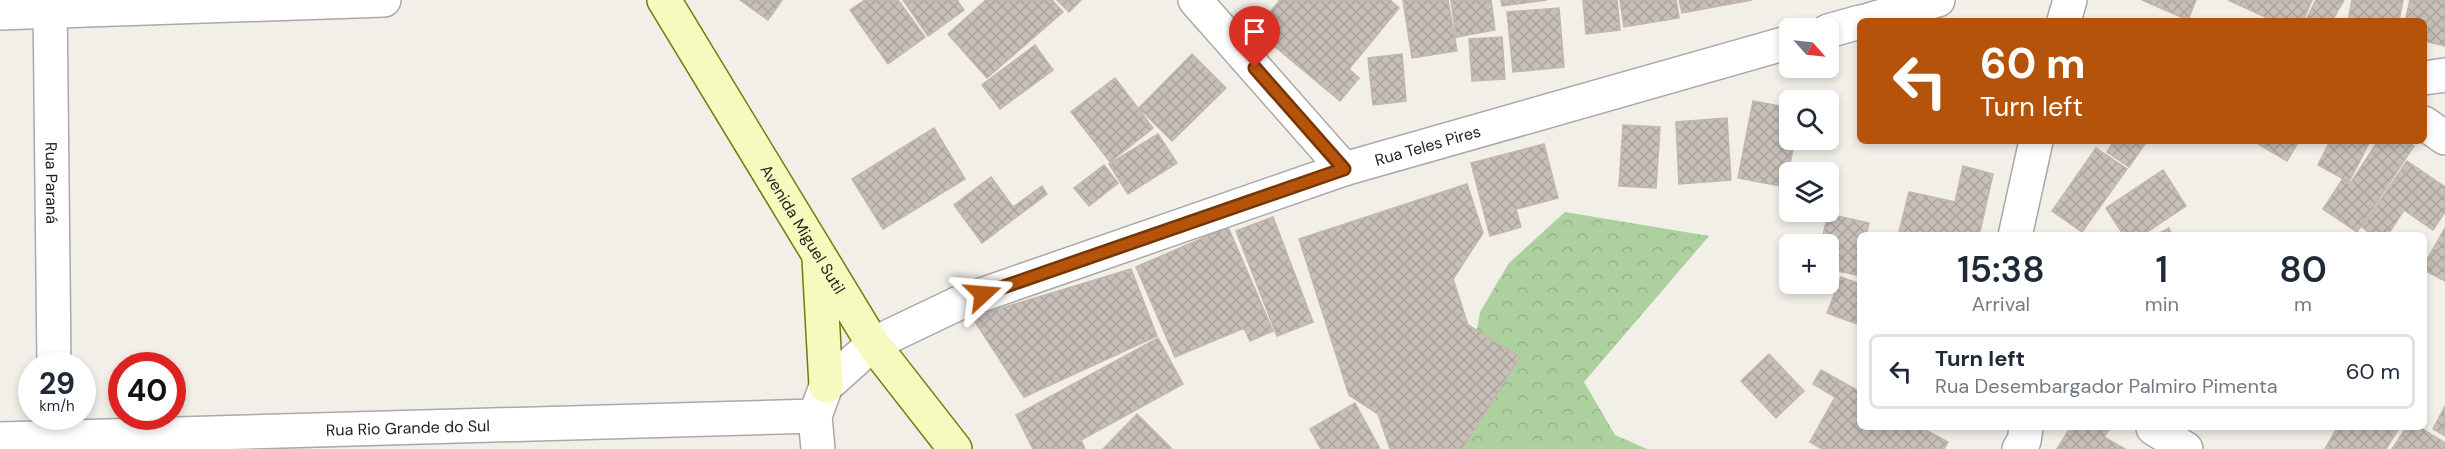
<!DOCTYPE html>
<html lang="en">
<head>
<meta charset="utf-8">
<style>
	:root { --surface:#fff; --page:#f6f6f7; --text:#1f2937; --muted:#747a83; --line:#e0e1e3 }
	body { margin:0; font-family:"DM Sans",sans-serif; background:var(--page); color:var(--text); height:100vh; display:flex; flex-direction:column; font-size:22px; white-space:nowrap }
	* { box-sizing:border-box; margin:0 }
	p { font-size:20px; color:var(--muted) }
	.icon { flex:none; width:33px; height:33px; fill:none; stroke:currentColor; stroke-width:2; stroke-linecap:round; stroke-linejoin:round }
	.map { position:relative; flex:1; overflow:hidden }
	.sheet { position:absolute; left:1857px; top:232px; width:570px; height:198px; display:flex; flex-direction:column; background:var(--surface); border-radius:9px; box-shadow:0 3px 9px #0003 }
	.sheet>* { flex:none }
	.top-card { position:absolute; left:1857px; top:18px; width:570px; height:126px; border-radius:9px; box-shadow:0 3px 9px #0003; background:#b45309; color:#fff; overflow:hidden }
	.needle { width:39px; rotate:117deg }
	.controls { position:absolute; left:1779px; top:18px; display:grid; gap:12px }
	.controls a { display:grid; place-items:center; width:60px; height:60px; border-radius:9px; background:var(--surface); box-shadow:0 3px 9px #0003; font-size:30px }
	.speed { position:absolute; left:18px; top:352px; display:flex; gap:12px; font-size:30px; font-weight:700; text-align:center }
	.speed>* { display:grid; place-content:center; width:78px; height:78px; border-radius:50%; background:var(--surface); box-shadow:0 3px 9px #0003; line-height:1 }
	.speed small { font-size:15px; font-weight:400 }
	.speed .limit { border:9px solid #d22; background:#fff; color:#111 }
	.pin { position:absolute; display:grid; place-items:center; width:51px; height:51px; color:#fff; margin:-62px -26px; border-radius:50% 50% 50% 0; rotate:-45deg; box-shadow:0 0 6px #0007 }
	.pin .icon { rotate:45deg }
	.me { position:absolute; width:66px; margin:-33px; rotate:71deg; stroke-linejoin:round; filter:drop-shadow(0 0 4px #0008) }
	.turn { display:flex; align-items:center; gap:21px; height:126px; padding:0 24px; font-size:27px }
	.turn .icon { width:78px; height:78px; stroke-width:2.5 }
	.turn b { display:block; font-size:42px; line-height:51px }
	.eta { display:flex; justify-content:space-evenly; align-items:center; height:102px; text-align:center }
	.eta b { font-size:36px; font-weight:600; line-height:42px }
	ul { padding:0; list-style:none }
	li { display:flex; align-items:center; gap:18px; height:75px; margin:0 12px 9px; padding:0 12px; border:3px solid var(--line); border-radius:9px }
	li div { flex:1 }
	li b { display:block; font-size:22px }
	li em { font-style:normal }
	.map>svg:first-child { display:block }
</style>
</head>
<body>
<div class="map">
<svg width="2445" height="449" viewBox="0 0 2445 449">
	<defs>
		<pattern id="forest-crowns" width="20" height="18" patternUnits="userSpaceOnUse" patternTransform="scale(1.5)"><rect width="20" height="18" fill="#add19e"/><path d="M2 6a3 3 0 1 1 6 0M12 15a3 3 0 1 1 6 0" fill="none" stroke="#95b388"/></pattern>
		<pattern id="building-cross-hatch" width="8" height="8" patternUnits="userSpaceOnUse" patternTransform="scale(1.5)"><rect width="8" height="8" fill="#c7bfb8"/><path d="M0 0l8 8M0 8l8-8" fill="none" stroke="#aba49e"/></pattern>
	</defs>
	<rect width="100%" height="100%" fill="#f2efe9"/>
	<path fill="url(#forest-crowns)" d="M1565,212L1709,236L1584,382L1615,435L1647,449H1433L1462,412L1480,312L1509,263Z"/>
	<path fill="url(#building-cross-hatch)" stroke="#c4b6ab" stroke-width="1.5" d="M740,0H782L768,20Z
		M865,0H898L925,37L888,64L850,10Z
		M903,0H957L964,10L928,36Z
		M986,0H1052L1063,12L987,78L948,34Z
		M1057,0H1081L1069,12Z
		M1280,0H1390L1399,8L1349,69L1359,78L1340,101L1255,30Z
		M1403,0H1448L1457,51L1412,58Z
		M1451,0H1491L1495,30L1456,37Z
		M1501,0H1547L1502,6Z
		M1583,0H1617L1620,30L1586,34Z
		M1620,0H1676L1679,18L1624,27Z
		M1679,0H1752L1682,13Z
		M2142,0H2196L2188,20Z
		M2228,0H2312L2303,21H2274Z
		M2316,0H2344L2332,21H2312L2307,18Z
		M2352,0H2403L2399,21H2348Z
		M2410,0H2445V46L2424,41V21H2405Z
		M1559,8L1564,67L1513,72L1507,12Z
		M1502,37L1505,79L1472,81L1469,39Z
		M1035,45L1053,70L1000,109L982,85Z
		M1192,54L1226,88L1172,141L1139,108Z
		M1402,54L1406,101L1373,105L1368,58Z
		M1115,78L1153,128L1110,162L1071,112Z
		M1753,101L1790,108V140H1795L1785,187L1738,178Z
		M1727,118L1731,180L1679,184L1676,122Z
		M1623,125L1660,127L1656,188L1619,186Z
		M934,128L965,179L883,229L852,179Z
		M1158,134L1177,163L1128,194L1109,164Z
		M2114,141H2147L2129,167L2107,152Z
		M2253,141H2299L2287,161Z
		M2330,141H2370L2349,182L2318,165Z
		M2378,141H2406L2414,146L2357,232L2323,209L2342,180L2350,184Z
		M1544,144L1558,198L1516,209L1521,227L1490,236L1471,163Z
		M2096,148L2127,169L2082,232L2052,211Z
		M2407,161L2445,187V212L2433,230L2404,210L2387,236H2374L2362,227Z
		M1104,165L1118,183L1089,206L1074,188Z
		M1963,166L1993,174L1979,236H1898L1909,192L1955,202Z
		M2163,170L2186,206L2141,236H2124L2106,208Z
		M991,177L1013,207L1042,186L1047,194L982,243L954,205Z
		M1467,184L1483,233L1453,279L1468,325L1520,357L1462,449H1390L1378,414L1349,395L1299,239Z
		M1828,214L1869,223L1866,236H1860V263L1857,275L1828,269V244H1821Z
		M1273,217L1313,322L1277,336L1236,231Z
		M1228,227L1273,331L1250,341L1244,328L1175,357L1136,267Z
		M2169,228L2172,236H2154Z
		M2445,228V281L2424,270V265Z
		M1131,269L1157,336L1024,397L972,317Z
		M1841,277L1860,284V325L1827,313Z
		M1158,338L1183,384L1081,440L1085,449H1033L1016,415Z
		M1769,354L1804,391L1776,418L1741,381Z
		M1821,370L1860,392V428H1922L1948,442L1944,449H1822L1810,442L1835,397L1813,384Z
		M1355,403L1380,449H1321L1310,429Z
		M2445,406V436L2433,429Z
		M1137,414L1172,449H1103Z
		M2070,428H2110L2104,437L2125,449H2057Z
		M2337,428H2399L2386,449H2325Z
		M2406,428H2421L2445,443V449H2392Z"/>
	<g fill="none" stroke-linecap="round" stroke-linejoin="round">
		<g stroke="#a9a9a9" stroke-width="36">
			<g id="minor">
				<path id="s1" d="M50,0L54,366"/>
				<path d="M1195,0L1344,169"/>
				<path d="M0,13L384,0"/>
				<path d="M2064,21L2070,0"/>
				<path d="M2424,78L2445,75"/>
				<path d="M2424,123L2445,138"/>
				<path d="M2015,236L2036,141"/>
				<path d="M2153,428L2186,449"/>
				<path id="s2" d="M0,439L815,416"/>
				<path d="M2019,449L2024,441L2026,428"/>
			</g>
		</g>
		<g stroke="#a9a9a9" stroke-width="36">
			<g id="tertiary">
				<path d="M1865,21L1938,0"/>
				<path d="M1828,31L1860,22"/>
				<path id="s3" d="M818,449L815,416L826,386L873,344L961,302L1344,169L1790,42"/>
			</g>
		</g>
		<g stroke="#707d05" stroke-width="36">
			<g id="secondary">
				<path id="s4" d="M664,0L873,344L955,449"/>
				<path d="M819,258L826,386"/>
			</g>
		</g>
		<use href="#minor" stroke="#fff" stroke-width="33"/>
		<use href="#tertiary" stroke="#fff" stroke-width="33"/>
		<use href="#secondary" stroke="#f7fabf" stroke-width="33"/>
	</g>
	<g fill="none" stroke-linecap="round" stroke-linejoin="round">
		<g stroke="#753606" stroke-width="15">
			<path id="route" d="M983,294L1344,169L1255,68"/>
		</g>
		<use href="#route" stroke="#b45309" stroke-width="10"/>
	</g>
	<g text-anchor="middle" stroke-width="6" stroke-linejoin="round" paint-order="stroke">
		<g font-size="16" fill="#222" stroke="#fff">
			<text dy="6" stroke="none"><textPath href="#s3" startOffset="718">Rua Teles Pires</textPath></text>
			<text dy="6" stroke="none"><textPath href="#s1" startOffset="183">Rua Paraná</textPath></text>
			<text dy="6" stroke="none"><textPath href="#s4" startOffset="268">Avenida Miguel Sutil</textPath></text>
			<text dy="6" stroke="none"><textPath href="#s2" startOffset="408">Rua Rio Grande do Sul</textPath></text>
		</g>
	</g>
</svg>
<div class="controls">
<a><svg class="needle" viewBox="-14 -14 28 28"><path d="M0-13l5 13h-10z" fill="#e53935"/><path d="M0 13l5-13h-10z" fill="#747a83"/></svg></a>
<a><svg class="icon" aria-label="search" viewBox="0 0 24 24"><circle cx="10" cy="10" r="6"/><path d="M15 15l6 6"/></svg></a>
<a><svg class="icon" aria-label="layers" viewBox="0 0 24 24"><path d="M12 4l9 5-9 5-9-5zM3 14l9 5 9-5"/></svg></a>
<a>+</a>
</div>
<div class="speed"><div>29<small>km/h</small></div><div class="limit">40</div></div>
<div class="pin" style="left:1255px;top:68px;background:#d93025"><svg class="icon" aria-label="arrive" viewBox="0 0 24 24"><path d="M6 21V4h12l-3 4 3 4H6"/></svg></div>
<svg class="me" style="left:983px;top:294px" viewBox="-20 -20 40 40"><path d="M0-17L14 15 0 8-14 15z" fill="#b45309" stroke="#fff" stroke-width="4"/></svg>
<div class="top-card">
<div class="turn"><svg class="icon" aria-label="left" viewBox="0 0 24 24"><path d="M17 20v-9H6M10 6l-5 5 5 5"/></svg><div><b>60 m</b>Turn left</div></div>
</div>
<section class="sheet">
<div class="eta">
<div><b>15:38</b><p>Arrival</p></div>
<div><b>1</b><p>min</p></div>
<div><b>80</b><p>m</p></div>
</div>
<ul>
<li><svg class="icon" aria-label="left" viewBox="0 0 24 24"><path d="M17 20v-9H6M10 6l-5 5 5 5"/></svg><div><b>Turn left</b><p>Rua Desembargador Palmiro Pimenta</p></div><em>60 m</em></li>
</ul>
</section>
</div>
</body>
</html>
